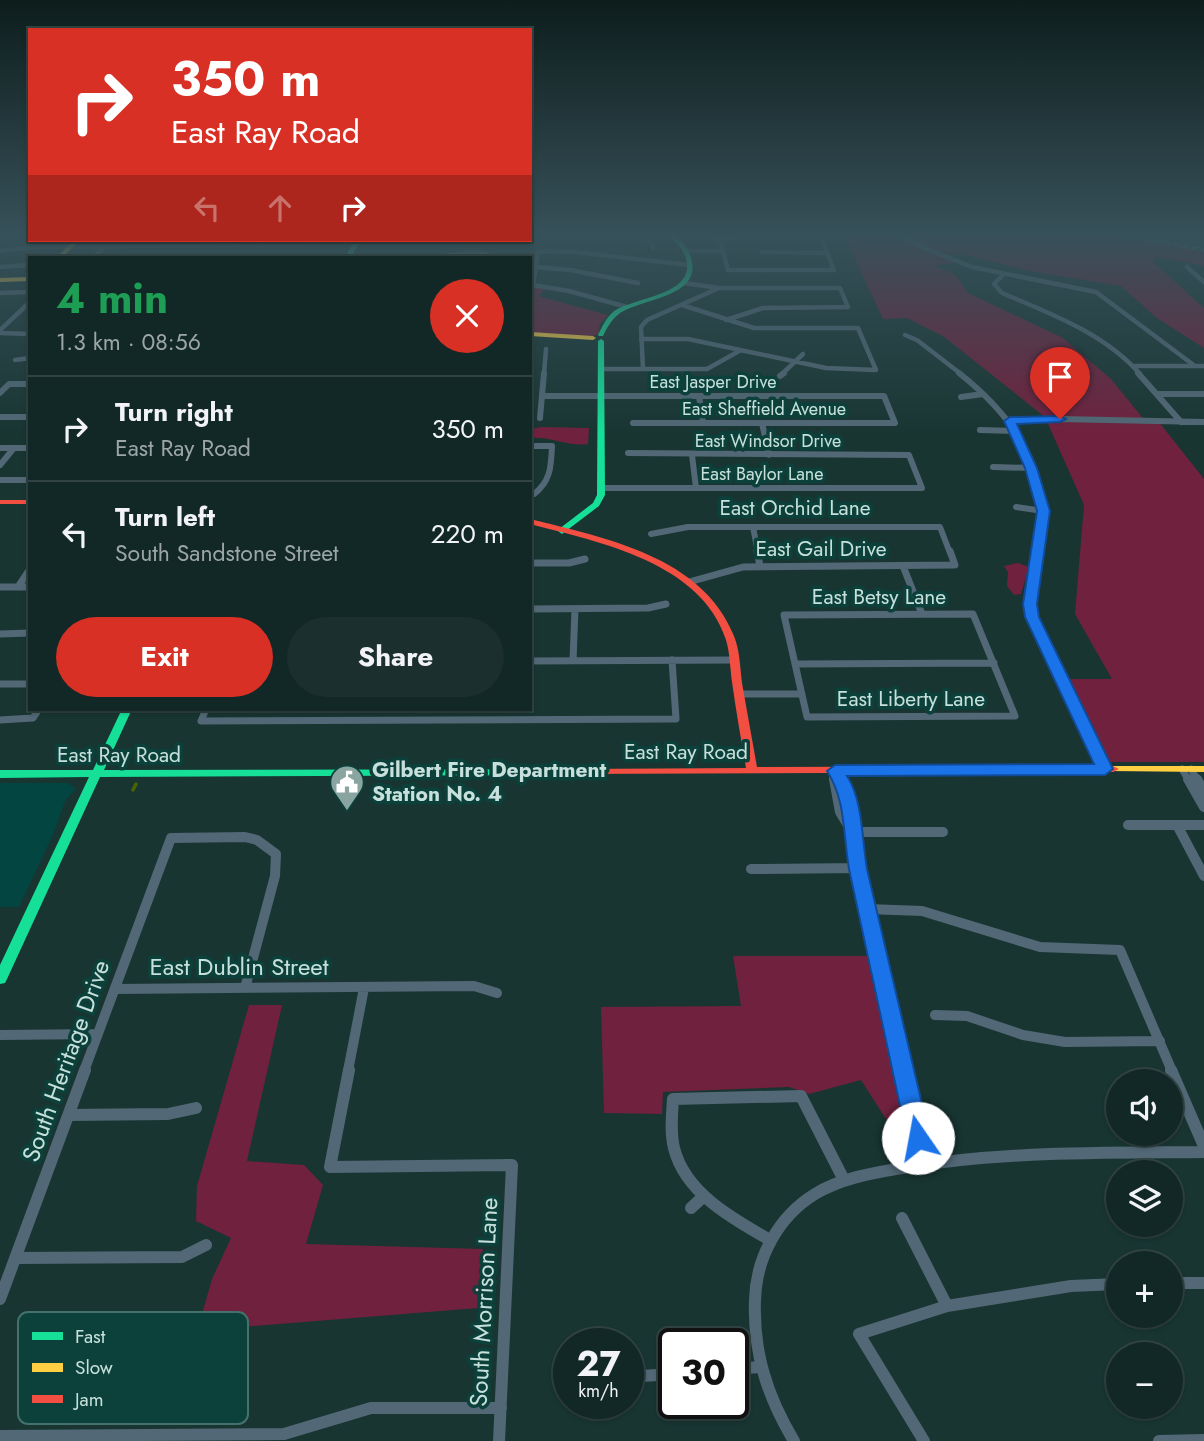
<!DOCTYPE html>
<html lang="en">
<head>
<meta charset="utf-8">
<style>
	:root { --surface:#122826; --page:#1b302e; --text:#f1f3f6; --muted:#9ca6a7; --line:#314443; --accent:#d93025 }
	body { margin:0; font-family:Jost,sans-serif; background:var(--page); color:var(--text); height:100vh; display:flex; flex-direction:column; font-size:26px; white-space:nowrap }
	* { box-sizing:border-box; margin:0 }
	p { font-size:23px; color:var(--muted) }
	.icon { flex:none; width:38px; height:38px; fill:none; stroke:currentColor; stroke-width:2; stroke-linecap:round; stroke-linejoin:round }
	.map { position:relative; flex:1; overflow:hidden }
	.side { position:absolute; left:28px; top:256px; width:504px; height:455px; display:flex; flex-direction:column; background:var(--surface); border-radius:0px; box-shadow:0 2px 5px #0004,0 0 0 2px var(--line) }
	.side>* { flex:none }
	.hud { position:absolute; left:28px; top:28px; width:504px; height:214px; border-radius:0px; box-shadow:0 2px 5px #0004,0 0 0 2px var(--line); background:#d93025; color:#fff; overflow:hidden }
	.buttons { position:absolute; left:1106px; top:1069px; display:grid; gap:14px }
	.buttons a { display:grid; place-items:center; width:77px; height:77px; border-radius:50%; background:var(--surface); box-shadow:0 2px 5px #0004,0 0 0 2px var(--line); font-size:35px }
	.speed { position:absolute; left:553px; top:1328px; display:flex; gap:14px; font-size:35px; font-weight:700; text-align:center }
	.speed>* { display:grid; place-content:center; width:91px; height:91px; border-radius:50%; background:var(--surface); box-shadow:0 2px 5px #0004,0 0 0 2px var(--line); line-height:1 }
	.speed small { font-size:18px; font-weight:400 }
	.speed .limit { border:4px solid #111; border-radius:10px; background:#fff; color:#111 }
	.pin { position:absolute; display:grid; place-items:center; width:60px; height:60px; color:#fff; margin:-72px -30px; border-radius:50% 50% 50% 0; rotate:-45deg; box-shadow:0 0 7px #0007 }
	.pin .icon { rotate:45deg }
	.me { position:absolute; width:77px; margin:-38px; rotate:348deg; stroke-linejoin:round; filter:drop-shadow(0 0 5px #0008) }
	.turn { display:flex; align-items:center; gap:24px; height:147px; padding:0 28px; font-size:32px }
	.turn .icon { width:91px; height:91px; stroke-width:2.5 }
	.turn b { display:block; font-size:49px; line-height:60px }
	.lanes { display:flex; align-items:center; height:66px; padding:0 28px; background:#0003; justify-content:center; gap:35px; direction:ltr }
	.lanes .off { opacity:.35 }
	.round { display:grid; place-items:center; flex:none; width:74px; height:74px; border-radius:37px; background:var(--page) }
	.head { display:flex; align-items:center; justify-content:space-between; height:119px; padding:0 28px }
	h1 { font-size:42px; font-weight:700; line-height:52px; color:#1e9e55 }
	.cta { display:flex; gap:14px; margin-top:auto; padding:14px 28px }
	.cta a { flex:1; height:80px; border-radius:42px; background:var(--accent); color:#fff; font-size:28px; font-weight:700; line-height:80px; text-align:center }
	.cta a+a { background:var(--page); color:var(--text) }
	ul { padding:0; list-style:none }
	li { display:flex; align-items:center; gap:21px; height:105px; padding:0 28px; border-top:2px solid var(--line) }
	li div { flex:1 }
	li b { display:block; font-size:26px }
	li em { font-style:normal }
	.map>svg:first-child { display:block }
</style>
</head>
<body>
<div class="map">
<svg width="1204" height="1441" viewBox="0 0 1204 1441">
	<rect width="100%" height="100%" fill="#183532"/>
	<path fill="#034540" d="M1107,233H1204V251Z
		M364,240H479L470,245L424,252L358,251Z
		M0,783H68L76,789L66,799L52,837L19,907H0Z"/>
	<path fill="#70213d" d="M843,233H1107L1204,251V266L1157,257L1153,262L1204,308V348L1157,318L1121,286L1030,271L958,253L943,256L956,262L935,266L956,275L968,293L1063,338L1111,379L1146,422H1159L1204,479V762H1108L1067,679H1112L1075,614L1084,505L1045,417L943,336L907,318L883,319Z
		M530,285L548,287L538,296L608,315L600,324L598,334L591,337L530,333Z
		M542,427L589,428L588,444C568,447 551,436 530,438V429Z
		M1018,563L1029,567L1021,594L1014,595L1007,586L1008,572L1004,566Z
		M733,956H869L904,1128L886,1119L861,1080L809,1094L789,1087L663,1092L662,1114L604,1113L601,1007L741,1006Z
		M249,1005H282L247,1161L304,1165L323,1185L306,1244L483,1249L478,1308L228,1328L207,1409H175L212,1279L231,1238L196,1221L197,1186Z"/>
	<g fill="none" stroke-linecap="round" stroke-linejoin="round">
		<path stroke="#4a6404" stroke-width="3.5" d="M133,790L136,784"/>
		<path stroke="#526876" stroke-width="4.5" d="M637,233L653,244V248
			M707,233L721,244L728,270H834L819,233
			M901,233L924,248L972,267L1096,292L1195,366
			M0,234L6,233
			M530,235L636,233
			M717,239L766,236
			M0,251L36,247L313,244L317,240
			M687,251H723
			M762,252L827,253
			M94,257L110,240
			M438,257L476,252L487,254L486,257
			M0,267L29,265
			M536,267L570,270L638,283
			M1187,267L1204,282
			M1002,276L994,284L1002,293C1051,314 1104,333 1140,374
			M684,283L719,288H840L848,307L763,308L726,320
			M0,293L30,292
			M627,307L569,291L533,285L538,251L576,252L689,265
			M0,330L30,302
			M0,333L30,334
			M905,335L917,340L961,374
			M641,339H688L826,368L876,370L858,328H754L682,305
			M15,360L30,358
			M1133,366H1204
			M602,369H707L741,350
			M643,369L641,327L647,320L719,288
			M544,374L546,349
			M782,374L803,354"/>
		<path stroke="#526876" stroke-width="6" d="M959,373C1002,407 1039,451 1043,509C1044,523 1039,539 1037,553
			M1138,373L1181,422
			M780,376L784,373
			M0,393L9,384H30
			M1157,394H1204
			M542,396H884L895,423H633
			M699,396L703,423
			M961,397L983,394
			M0,417H30
			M540,418L544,373
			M1010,421L1060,419L1204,422
			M762,423L769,455
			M980,430L1015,431
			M530,446H552C551,466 551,481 534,494L530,493
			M0,448H30
			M692,455L696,488
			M0,465L14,448
			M993,467L1031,468
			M0,480H30
			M602,488H922L909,455L628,453
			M1016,507L1043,511
			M753,527L758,553
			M651,534L688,527H940L950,553"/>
		<path stroke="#526876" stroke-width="7" d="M757,551L760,566
			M1037,551L1030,604L1032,617L1105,769
			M530,563H569L585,559
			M903,566L922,614
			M689,582L743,567L955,565L950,551
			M0,587H30
			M18,587L30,569
			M530,609L648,608L666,604
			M973,614L1015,716L807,717L784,615Z
			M0,634L30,633
			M530,661L734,660
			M573,661L575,609
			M795,664L994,663
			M0,684H30
			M740,694H801
			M206,709L201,721L676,719L672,660
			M0,720L33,718L39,709
			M1182,769L1189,781
			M1191,769L1198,781
			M834,781L835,771L841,781"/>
		<path stroke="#526876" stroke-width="10" d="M834,779L840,812L852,832L851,808L840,779
			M1188,779L1204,807
			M1197,779L1204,792
			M1128,825H1204
			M1177,825L1204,876
			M751,869L858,868
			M867,909L922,911L1040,947L1120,950L1172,1071
			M115,989L474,986L497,993
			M935,1015L967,1016L1023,1035L1065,1042L1160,1041
			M0,1035L98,1034
			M84,1071L171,838L245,837L257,840L276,854L275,876L245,988
			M348,1071L364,988
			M904,1071L852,832H943"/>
		<path stroke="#526876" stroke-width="12" d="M349,1070L330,1167L512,1165L499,1441
			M904,1070L924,1163
			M1171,1070L1204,1146
			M69,1115L168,1114L196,1108
			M691,1208L704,1196
			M902,1218L947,1306
			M770,1240C733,1219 685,1193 674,1148C670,1132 672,1115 673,1099L801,1096L844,1180
			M16,1258L182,1257L206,1245
			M1171,1283H1204
			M0,1299L85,1070
			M733,1369L760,1367
			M641,1376L674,1374
			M0,1436L284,1434L371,1408H501
			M794,1441C767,1396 753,1352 755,1300C756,1257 779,1216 815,1194C841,1178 873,1173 902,1168C1002,1151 1103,1153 1204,1152
			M924,1441L859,1334L947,1306L1071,1286L1118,1284
			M1159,1441L1204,1440"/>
		<path fill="#16e098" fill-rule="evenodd" d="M665,233H671L674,235C683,242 690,250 692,262C699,298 639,299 619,314C611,320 607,328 603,336H599L598,335C602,327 606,318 613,312C632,298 684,296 687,269C688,252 677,243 665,233Z
			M355,240H361L351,257H345Z
			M601,339L604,341L605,495L599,506L562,534L558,531L559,529L593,503L597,495L598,341Z
			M122,709H132L104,770L573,769L579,772L573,775L100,777L7,979L5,983L0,984V965L89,777L0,778V770H93Z"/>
		<path fill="#ffcf43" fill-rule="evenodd" d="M74,240H80L63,257H57Z
			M30,277V281L0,282V278Z
			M530,332L593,336L596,338L593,340L530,336Z
			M1113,766H1204V772L1109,771L1107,769L1109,767Z"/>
		<path fill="#f24e42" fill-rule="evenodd" d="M0,500H30V504H0Z
			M530,519C605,538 702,556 734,636C740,651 740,668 742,683C747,711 752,739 757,767L1113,766L1119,769L1113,772L569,774L567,772L573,769L746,768C741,739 736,711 732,682C730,668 730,653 726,640C701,562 599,542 530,524Z"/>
		<g stroke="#5a7075" stroke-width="3.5">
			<path id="rail" d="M1117,233L1204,250"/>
		</g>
		<use href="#rail" stroke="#0c413b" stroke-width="2" stroke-dasharray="4.5" stroke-linecap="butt"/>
	</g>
	<linearGradient id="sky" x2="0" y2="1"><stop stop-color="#0d1d1c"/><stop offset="0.54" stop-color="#37515a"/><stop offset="1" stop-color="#37515a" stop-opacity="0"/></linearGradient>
	<rect width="1204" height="435" fill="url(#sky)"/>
	<path fill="#1a73e8" stroke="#114b97" stroke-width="2" d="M1010,417L1060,416L1066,419L1060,422L1017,424L1037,468L1050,511L1037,604L1039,617L1113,769L1105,775L847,776C863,800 862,841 867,869L930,1138L926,1145L918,1148L910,1145L907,1138L849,869C843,835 846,800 827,771L835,765L1094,764L1025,617L1023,604L1037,511L1025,468L1004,421Z"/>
	<defs>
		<g id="civic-pin" transform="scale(1.75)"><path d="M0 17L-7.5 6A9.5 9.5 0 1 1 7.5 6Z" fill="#8aa4a0" stroke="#0c413b"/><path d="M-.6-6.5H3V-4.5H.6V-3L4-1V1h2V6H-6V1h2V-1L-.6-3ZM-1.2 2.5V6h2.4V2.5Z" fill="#fff"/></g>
	</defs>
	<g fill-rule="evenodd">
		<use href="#civic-pin" x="347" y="782"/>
	</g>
	<g text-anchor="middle" stroke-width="7" stroke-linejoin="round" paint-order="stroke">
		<g font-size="18" fill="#c7e0dc" stroke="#0c413b">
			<text x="713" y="388">East Jasper Drive</text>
			<text x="764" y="415">East Sheffield Avenue</text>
			<text x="768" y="447">East Windsor Drive</text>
			<text x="762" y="480">East Baylor Lane</text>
		</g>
		<g font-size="21" fill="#c7e0dc" stroke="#0c413b">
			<text x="795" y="515">East Orchid Lane</text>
			<text x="821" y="556">East Gail Drive</text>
			<text x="879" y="604">East Betsy Lane</text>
			<text x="911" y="706">East Liberty Lane</text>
			<text x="686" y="759">East Ray Road</text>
			<text x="119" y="762">East Ray Road</text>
		</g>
		<g font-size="21" font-weight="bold" fill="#c7e0dc" stroke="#0c413b" text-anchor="start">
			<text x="372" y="777">Gilbert Fire Department<tspan x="372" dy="24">Station No. 4</tspan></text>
		</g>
		<g font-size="24" fill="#c7e0dc" stroke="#0c413b">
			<text x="239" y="975">East Dublin Street</text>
			<text transform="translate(66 1061) rotate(-70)" y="8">South Heritage Drive</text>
			<text transform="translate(484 1302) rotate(-87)" y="8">South Morrison Lane</text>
		</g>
	</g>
	<rect x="18" y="1312" width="230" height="112" rx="10" fill="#0c413b" stroke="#44716b" stroke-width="2"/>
	<rect x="32" y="1332" width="31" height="8" fill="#16e098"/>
	<rect x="32" y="1363" width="31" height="9" fill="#ffcf43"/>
	<rect x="32" y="1395" width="31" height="8" fill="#f24e42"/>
	<g font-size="19" fill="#c7e0dc">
		<text x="75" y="1343">Fast</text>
		<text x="75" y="1374">Slow</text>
		<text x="75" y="1406">Jam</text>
	</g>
</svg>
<div class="buttons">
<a><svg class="icon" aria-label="sound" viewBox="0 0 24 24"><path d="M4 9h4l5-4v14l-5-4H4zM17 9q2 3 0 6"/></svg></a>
<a><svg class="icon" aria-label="layers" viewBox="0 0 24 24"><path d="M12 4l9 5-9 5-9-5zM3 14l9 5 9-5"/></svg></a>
<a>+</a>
<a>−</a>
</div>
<div class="speed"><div>27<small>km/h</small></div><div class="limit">30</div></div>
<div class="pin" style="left:1060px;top:419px;background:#d93025"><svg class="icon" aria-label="arrive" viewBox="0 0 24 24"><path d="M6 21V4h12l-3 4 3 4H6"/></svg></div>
<svg class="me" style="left:918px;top:1138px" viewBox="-20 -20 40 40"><circle r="19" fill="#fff"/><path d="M0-13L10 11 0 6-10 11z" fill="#1a73e8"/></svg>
<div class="hud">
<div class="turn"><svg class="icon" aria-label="right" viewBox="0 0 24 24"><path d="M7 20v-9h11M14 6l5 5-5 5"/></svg><div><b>350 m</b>East Ray Road</div></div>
<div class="lanes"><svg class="icon off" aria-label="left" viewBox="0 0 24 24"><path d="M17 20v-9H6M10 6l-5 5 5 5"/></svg><svg class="icon off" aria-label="ahead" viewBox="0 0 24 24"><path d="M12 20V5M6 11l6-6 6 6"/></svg><svg class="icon" aria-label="right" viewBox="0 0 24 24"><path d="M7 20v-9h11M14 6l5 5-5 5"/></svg></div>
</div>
<section class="side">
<div class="head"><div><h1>4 min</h1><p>1.3 km · 08:56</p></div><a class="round" style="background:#d93025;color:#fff"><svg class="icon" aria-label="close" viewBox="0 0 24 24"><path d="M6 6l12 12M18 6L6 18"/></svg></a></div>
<ul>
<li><svg class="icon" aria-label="right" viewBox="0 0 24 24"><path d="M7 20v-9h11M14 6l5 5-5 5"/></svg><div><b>Turn right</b><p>East Ray Road</p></div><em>350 m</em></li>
<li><svg class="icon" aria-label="left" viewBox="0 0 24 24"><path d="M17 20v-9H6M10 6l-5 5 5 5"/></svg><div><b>Turn left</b><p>South Sandstone Street</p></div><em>220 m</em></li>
</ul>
<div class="cta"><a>Exit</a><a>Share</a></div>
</section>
</div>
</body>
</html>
